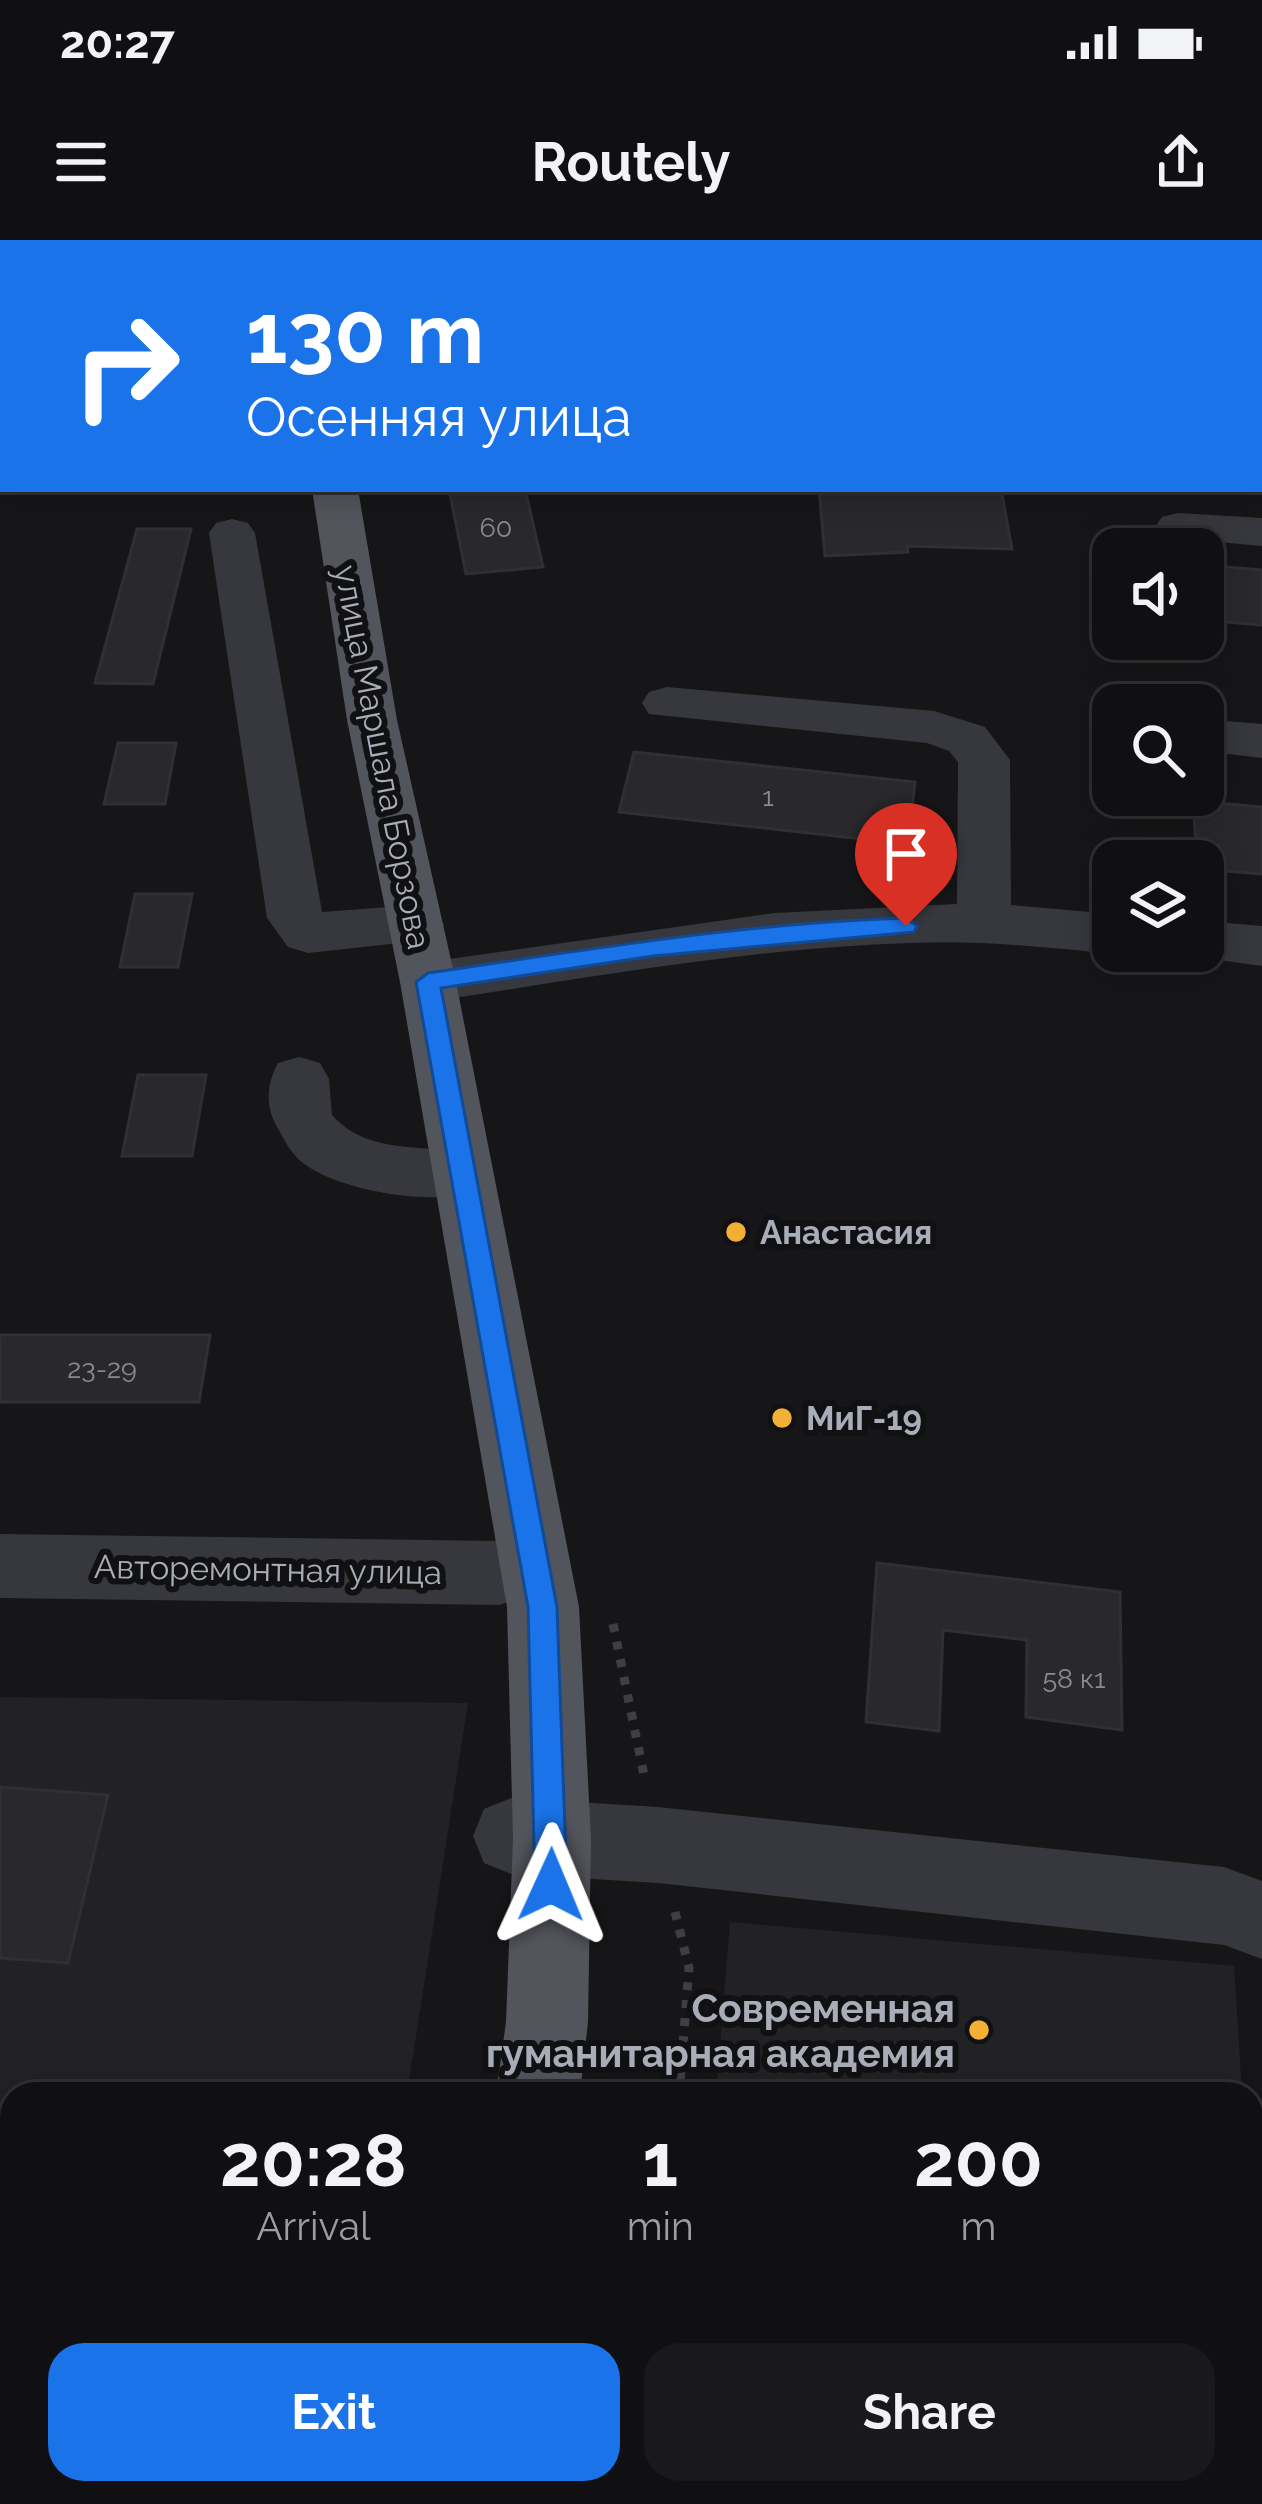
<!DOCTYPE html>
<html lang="en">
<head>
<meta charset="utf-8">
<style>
	:root { --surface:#101012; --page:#19191b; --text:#f1f3f6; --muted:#9c9d9f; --line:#303032; --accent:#1a73e8 }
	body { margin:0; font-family:Raleway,sans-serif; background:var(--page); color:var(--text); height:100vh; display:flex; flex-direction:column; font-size:45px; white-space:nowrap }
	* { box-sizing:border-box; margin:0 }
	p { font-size:39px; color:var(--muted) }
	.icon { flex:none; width:66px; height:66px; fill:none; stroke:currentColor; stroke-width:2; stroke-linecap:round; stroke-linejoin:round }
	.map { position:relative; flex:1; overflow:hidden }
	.drawer { position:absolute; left:0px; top:1842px; width:1263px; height:423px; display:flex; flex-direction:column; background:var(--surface); border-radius:36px 36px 0 0; box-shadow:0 6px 30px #0003,0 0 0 3px var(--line) }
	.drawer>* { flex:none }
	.guide { position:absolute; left:0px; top:0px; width:1263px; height:252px; box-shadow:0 6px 30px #0003,0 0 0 3px var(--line); background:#1a73e8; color:#fff; overflow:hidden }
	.buttons { position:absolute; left:1092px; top:288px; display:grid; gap:24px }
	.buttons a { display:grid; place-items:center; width:132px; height:132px; border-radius:24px; background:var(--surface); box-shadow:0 6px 30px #0003,0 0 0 3px var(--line); font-size:60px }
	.pin { position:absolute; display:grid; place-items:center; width:102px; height:102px; color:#fff; margin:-123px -51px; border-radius:50% 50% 50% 0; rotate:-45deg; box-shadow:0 0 12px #0007 }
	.pin .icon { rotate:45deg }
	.me { position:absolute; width:132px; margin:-66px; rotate:1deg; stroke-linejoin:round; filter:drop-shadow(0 0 9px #0008) }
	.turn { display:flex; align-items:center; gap:42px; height:252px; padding:0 48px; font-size:54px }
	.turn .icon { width:156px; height:156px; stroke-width:2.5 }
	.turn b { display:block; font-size:84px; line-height:102px }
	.eta { display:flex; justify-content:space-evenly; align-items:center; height:204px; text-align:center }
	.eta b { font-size:72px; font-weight:700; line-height:84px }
	.primary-button { display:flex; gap:24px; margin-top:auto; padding:24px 48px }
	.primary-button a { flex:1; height:138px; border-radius:36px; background:var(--accent); color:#fff; font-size:48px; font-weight:700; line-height:138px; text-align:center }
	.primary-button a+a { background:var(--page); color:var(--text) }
	.status { display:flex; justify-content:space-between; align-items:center; height:84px; padding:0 60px; background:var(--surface); direction:ltr }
	.status svg { height:33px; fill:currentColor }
	header { display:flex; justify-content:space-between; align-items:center; height:156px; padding:0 48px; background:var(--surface); font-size:54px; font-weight:700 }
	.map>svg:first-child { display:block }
</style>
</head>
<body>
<div class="status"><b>20:27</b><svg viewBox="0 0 49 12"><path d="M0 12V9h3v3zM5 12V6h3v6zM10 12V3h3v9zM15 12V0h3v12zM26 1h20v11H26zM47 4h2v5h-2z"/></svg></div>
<header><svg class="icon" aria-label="menu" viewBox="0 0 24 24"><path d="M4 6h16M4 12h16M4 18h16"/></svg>Routely<svg class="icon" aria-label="share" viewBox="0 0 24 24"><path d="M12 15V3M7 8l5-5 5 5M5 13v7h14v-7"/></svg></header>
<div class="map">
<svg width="1262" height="2264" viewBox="0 0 1262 2264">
	<rect width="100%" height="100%" fill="#161618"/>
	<path fill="#222225" d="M0,1457L468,1463L407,1854H12V2253H344L343,2264H0Z
		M730,1682L1234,1726L1242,1854H716Z
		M1251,2009L1254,2067L1262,2069V2264H934V2253H1251Z"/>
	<path fill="#29292c" stroke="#303034" stroke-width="3" d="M449,249H525L543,327L466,334Z
		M819,249H1001L1012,309L907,306L908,312L825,316Z
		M137,289H191L153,444L95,443Z
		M1203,325L1262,330V385L1203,380Z
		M118,503H176L165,564H104Z
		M634,512L915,542L908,604L619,572Z
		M1193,561L1262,567V634L1203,629V621H1197Z
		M135,654H192L178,727H120Z
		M138,835H206L192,916H122Z
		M0,1095H210L199,1162H0Z
		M877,1323L1120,1352L1122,1490L1026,1477L1027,1400L943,1390L939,1491L866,1482Z
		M0,1547L108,1555L68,1723L0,1718Z"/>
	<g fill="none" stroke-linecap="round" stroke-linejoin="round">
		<path stroke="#3d3f44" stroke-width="4.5" stroke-dasharray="4.5 6" stroke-linecap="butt" d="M1149,3L1156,0"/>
		<path stroke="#3d3f44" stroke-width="9" stroke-dasharray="8 10" stroke-linecap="butt" d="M613,1384L645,1540
			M675,1672L689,1728L679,1854
			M349,2264L356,2253
			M641,2264L642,2253"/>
		<path fill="#37383d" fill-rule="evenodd" d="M131,0H171L130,3Z
			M0,39H3V63H0Z
			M1260,109H1262V135H1260Z
			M0,134H3V160H0Z
			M1178,273L1262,278V306L1162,297L1155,287L1162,277Z
			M232,279L248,283L255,293L322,672L416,665L436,671L444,685L436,699L308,713L288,707L267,678L209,293L216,283Z
			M667,447L934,471L985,487L1010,520L1011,665L1113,674V711H1122L1113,714C1046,707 979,700 911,703C749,708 588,738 428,762L408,756L400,742L408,728L428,722L775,673L957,664L958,522L949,511L927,503L649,474L642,463L649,452Z
			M1203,479L1262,484V518L1203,511Z
			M1203,681L1262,686V726L1183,715L1181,711H1203Z
			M299,817L320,823L329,839L332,875C371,919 432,901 483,917L492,934L483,951C436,966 343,953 303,923C290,913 284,899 276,885C265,865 267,843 278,823Z
			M534,1290L559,1300L569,1322L559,1344L499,1365L0,1358V1294L499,1301Z
			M511,1558L658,1567L1224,1627L1262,1641V1719L1224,1705L658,1643L511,1634L484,1623L473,1596L484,1569Z"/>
		<path fill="#53555c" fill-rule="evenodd" d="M369,0H409L367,3Z
			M312,249H358L397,480L456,742L579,1367L591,1599L588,1782L580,1854H496L506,1782L513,1599L507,1367L400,742L347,480Z
			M440,2253H532L531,2264H439Z"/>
	</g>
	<path fill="#1a73e8" stroke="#114b97" stroke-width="3" d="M906,678L917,686L914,692L653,716L441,748L557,1367L567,1645L563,1656L551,1661L540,1656L535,1645L528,1367L416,742L428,733C587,710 745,683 906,678Z"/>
	<g fill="#f2b134" stroke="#111113" stroke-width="4.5">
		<circle cx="736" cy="992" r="12"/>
		<circle cx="782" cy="1178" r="12"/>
		<circle cx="979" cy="1790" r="12"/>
	</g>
	<g text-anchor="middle" stroke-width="12" stroke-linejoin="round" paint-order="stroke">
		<g font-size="27" fill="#888b94">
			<text x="496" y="297">60</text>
			<text x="768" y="566">1</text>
			<text x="102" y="1138">23-29</text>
			<text x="1074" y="1448">58 к1</text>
		</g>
		<g font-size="33" fill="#a8adb8" stroke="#111113">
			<text transform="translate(383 517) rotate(79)" y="12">улица Маршала Борзова</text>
			<text transform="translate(268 1329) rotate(1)" y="12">Авторемонтная улица</text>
		</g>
		<g font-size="33" font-weight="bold" fill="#a8adb8" stroke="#111113" text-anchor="start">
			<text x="760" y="1004">Анастасия</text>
			<text x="806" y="1190">МиГ-19</text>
		</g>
		<g font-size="39" font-weight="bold" fill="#a8adb8" stroke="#111113" text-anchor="end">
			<text x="955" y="1782">Современная<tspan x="955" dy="45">гуманитарная академия</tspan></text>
		</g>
	</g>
</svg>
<div class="buttons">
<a><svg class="icon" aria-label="sound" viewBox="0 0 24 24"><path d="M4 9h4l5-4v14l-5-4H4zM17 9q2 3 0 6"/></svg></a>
<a><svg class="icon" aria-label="search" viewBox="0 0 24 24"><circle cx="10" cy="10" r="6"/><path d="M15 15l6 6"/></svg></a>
<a><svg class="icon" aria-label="layers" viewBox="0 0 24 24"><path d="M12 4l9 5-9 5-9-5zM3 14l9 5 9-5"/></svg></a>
</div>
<div class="pin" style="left:906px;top:686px;background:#d93025"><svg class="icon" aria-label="arrive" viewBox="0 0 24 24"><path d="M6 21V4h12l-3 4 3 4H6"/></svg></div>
<svg class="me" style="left:551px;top:1645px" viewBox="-20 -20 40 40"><path d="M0-17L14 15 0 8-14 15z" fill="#1a73e8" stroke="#fff" stroke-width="4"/></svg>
<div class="guide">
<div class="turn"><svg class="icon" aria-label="right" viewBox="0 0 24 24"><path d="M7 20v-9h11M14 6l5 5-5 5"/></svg><div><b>130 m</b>Осенняя улица</div></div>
</div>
<section class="drawer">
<div class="eta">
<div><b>20:28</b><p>Arrival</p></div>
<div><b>1</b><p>min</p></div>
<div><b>200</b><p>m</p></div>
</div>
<div class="primary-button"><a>Exit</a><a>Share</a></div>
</section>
</div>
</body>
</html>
